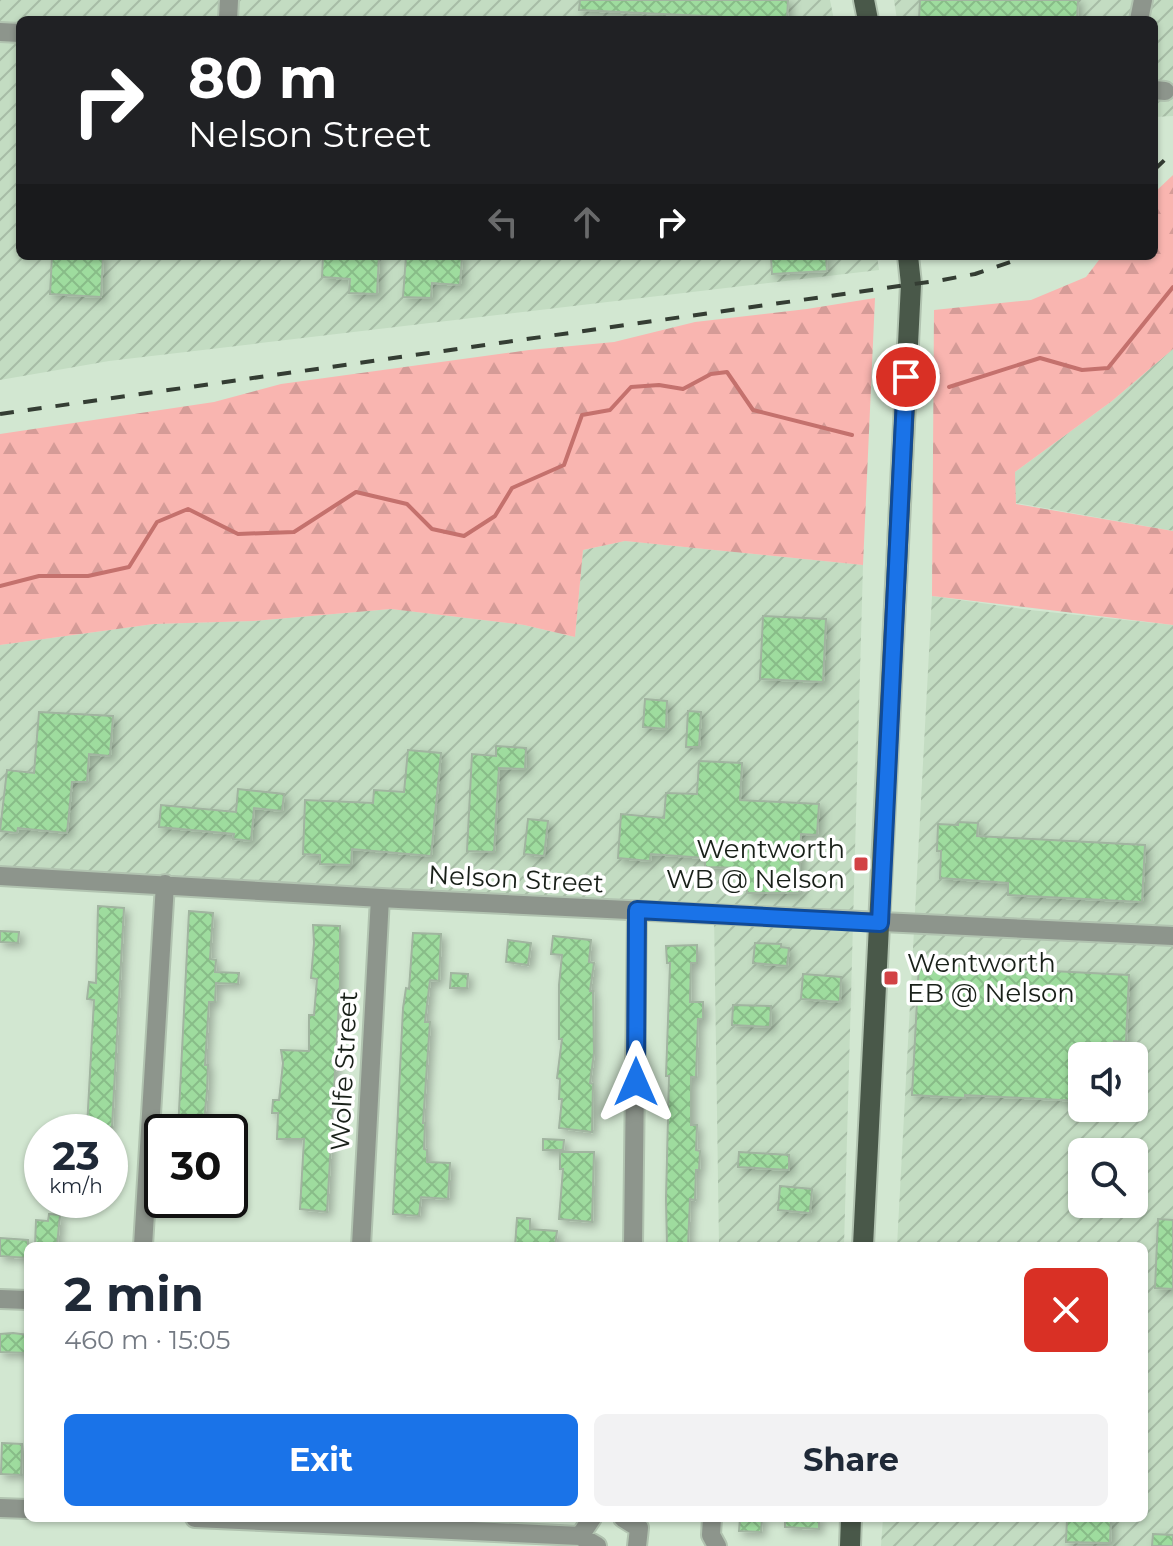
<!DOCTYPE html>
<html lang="en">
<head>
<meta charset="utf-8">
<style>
	:root { --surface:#fff; --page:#f2f2f3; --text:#1f2937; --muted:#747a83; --accent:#1a73e8 }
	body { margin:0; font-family:Montserrat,sans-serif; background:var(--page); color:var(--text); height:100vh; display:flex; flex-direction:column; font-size:30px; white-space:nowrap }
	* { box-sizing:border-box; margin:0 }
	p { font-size:26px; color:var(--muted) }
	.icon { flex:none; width:44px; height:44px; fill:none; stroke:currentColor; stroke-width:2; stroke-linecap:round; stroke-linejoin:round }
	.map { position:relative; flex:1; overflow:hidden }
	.drawer { position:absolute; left:24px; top:1242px; width:1124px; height:280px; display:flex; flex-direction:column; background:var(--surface); border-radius:12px; box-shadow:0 2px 6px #0004 }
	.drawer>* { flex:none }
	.guide { position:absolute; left:16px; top:16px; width:1142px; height:244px; border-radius:12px; box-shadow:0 2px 6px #0004; background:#202124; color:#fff; overflow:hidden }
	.controls { position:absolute; left:1068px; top:1042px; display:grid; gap:16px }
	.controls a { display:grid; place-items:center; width:80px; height:80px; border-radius:12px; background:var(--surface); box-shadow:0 2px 6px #0004; font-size:40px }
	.speed { position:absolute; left:24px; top:1114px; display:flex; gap:16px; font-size:40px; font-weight:700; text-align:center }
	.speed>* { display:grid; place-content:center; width:104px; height:104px; border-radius:50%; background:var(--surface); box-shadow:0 2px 6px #0004; line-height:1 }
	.speed small { font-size:20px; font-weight:400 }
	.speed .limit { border:4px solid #111; border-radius:12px; background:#fff; color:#111 }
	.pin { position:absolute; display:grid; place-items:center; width:68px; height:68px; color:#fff; margin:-34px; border:4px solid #fff; border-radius:50%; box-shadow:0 2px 8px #0007 }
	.me { position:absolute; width:88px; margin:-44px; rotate:0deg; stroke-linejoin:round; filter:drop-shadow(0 0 6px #0008) }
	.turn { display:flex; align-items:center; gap:28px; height:168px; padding:0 40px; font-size:36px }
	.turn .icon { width:104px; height:104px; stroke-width:2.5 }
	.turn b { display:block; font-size:56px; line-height:68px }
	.lanes { display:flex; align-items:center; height:76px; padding:0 40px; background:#0003; justify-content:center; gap:40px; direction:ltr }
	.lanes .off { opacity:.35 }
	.round { display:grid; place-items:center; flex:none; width:84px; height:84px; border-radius:12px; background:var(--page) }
	.head { display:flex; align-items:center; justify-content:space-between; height:136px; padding:0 40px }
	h1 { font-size:48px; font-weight:700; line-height:60px }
	.action { display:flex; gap:16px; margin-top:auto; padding:16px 40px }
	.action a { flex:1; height:92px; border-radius:12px; background:var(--accent); color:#fff; font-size:32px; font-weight:700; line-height:92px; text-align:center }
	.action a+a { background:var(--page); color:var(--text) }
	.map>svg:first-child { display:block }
</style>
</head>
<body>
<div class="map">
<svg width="1173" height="1546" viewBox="0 0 1173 1546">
	<defs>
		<pattern id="industrial-furrows" width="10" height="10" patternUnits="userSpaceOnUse" patternTransform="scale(2)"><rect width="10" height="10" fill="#c3dcc2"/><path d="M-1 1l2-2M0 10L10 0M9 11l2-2" fill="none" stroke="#a7bca6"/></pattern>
		<pattern id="forest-firs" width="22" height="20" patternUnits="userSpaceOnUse" patternTransform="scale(2)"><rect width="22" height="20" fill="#f9b5b0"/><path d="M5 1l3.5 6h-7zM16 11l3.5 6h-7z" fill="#d59b97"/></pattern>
		<pattern id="building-cross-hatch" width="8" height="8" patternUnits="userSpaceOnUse" patternTransform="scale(2)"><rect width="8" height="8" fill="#9edc9e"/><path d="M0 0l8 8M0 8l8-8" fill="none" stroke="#88bc88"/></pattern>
		<filter id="shadow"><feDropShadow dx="4" dy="4" stdDeviation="4" flood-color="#0004"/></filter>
	</defs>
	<rect width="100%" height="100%" fill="#d2e7d1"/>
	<path fill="url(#industrial-furrows)" fill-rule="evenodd" d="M0,0H830L834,20H20V256H877L879,270L109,361L0,380Z
		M894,0H1173V116L1154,117V20H897Z
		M1173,349V531L1016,503L1013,487L1015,472L1112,401Z
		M625,541L863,565L844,1246H719L714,914L0,867V645L154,624L254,621L391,609L524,625L575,637L583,550Z
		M932,596L1030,610L1173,625V1546H881L883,1518H1144V1246H897ZM1082,1056H1134V1108H1082ZM1082,1152H1134V1204H1082Z"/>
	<path fill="url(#forest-firs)" d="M1173,175V349L1112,401L1015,472L1016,504L1173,531V625L932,596L934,310L1031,300L1086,277L1102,256H1154V193Z
		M875,298L863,565L625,541L583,550L575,637L524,625L391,609L254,621L154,624L0,645V434L214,402L281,384L529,350L614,342L695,322L807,309Z"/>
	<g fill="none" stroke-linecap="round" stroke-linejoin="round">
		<path stroke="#c4716d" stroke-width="4" d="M949,387L1040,358L1082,370L1108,368L1173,287
			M0,586L39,576H88L129,567L157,522L188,509L238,534L294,532L356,492L407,504L432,529L464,536L495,516L512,488L564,465L582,415L610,410L631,387L659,385L683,389L711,374L727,372L753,410L852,435"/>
	</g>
	<path fill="url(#building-cross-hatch)" stroke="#a1b4a0" stroke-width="2" filter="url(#shadow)" d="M580,0H788L787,20L579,10Z
		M920,0H1078L1077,20L919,19Z
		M52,256H103L101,297L50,294Z
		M323,256H379L377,294L349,293L350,279L322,277Z
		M406,256H462L460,285L432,283L431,298L403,297Z
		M771,256H826L827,271L772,274Z
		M763,616L826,619L823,682L760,679Z
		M645,699L667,701L666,729L643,727Z
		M688,711L701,712L699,747H686Z
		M39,712L113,716L110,756L89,754L87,782H72L67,833L18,828L17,833L0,831L7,770L34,773Z
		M496,746L526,748L525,769L499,768L494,852L467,851L472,754L496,756Z
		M408,750L441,753L431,856L352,849L351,865L320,864V855L303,854L305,800L373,803L374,790L404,792Z
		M699,761L742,763L740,800L819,804L817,835L801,834L799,893H747V877L741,878V868L705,867V858L651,854L650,861L618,858L621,814L664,818L666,793L697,794Z
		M238,789L284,794L282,811L254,808L251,841L233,839L234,834L159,827L161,805L236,812Z
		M528,819L548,821L544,856L524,854Z
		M958,822L978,823L977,836L1145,845L1142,902L1008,895V883L940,878L941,851H937L938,824L958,825Z
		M98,906L124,908L112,1127H87L94,1000L87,999L89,982L96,983Z
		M189,911L213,913L210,959L216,960L215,972L239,973L238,984L216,983L215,1002H209L205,1065H208L207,1091L203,1132L178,1131Z
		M313,925L340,926V985L327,1212L300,1209L304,1139H277L278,1113H272L273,1100H279L283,1063L281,1050L309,1051V1015H314L317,979L311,978L314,943Z
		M0,931L19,932L18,943L0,942Z
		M413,933L441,934L439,981L430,980L425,1022H430L423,1123H425L424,1149L427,1150V1162L450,1163L448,1199L421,1197L419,1216L393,1214L403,1008L406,988L409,989Z
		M553,936L591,940L589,962L594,963L590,991H593L594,1053L590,1083L593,1084L592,1132L559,1128L562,1099H559L560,1079L557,1078L562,1039H559V985L562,955L551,954Z
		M508,940L531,943L528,965L506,962Z
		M755,943L781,944V947L789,948L787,966L753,963Z
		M697,945V963H691L690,1002H703V1019H698L696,1077H691V1125H697L696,1150L700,1151L699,1170H696L695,1200L690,1199L688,1246H667L666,1199L669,1076H666L670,963H667L666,946Z
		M919,964L1129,975L1126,1042L1114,1041L1113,1056H1082L1080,1101L965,1095V1098L912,1095Z
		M451,973L468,974L467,988H450Z
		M803,974L841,977L840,1002L801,999Z
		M733,1005L771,1006L770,1027L732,1025Z
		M543,1139L564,1140L563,1150H543Z
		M560,1152H594L592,1222L559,1219L563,1169H560Z
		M739,1152L789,1155V1170L738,1167Z
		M780,1186L812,1189L810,1213L778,1210Z
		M49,1214L60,1215L57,1246H35L36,1220L48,1221Z
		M517,1218L530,1219V1229L557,1231L555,1246H515Z
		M1158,1219L1173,1220V1289L1155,1288Z
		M0,1238L28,1240V1258L0,1256Z
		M13,1333L28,1335V1353L0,1352V1334Z
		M2,1443L22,1444L21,1475L1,1474Z
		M740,1518H762L761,1532L739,1531Z
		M785,1518H819V1529L785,1527Z
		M1067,1518H1111L1110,1543L1066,1542Z
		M1153,1534L1173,1535V1546H1152Z"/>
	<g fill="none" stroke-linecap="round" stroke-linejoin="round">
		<g stroke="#b1c3b0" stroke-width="22">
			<path id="minor" d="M228,20L229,0
				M1139,20L1143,0
				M0,32L20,33
				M1154,90L1165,91
				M0,876L399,899L1173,936
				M143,1246L165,884
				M361,1246L380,898
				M633,1246L637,910
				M0,1299L28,1300
				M0,1508L28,1509
				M195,1518L580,1536L597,1546
				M623,1518L639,1528L637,1546
				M712,1518L711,1535L717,1546
				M580,1536L592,1518"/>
		</g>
		<g stroke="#b1c3b0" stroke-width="24">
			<path id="major" d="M864,0L868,20
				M863,1246L911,284L908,256
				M850,1546L851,1518"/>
		</g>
		<use href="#minor" stroke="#8d958c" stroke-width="18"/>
		<use href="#major" stroke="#495849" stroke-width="20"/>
		<path stroke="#343d33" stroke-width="4" stroke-dasharray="14 14" stroke-linecap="butt" d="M1154,170L1173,152
			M0,414L942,280L975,274L1028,256"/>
	</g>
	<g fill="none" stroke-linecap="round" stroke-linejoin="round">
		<g stroke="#114b97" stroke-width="20">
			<path id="route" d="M636,1082L637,910L880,923L906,377"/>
		</g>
		<use href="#route" stroke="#1a73e8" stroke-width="14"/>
	</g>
	<g fill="#d24245" stroke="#fff" stroke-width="3">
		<rect x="853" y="856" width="16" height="16" rx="4"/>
		<rect x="883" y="970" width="16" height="16" rx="4"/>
	</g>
	<g text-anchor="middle" stroke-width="7" stroke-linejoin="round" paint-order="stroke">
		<g font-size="26" fill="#192019" stroke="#fff" text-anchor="end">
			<text x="845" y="858">Wentworth<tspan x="845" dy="30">WB @ Nelson</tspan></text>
			<text x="907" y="972" text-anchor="start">Wentworth<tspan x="907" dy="30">EB @ Nelson</tspan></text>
		</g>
		<g font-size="26" fill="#192019" stroke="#fff">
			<text transform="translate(516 879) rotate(3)" y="9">Nelson Street</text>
			<text transform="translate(344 1071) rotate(-87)" y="9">Wolfe Street</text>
		</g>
	</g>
</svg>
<div class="controls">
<a><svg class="icon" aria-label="sound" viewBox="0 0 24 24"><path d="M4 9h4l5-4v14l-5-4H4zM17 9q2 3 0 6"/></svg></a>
<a><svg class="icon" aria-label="search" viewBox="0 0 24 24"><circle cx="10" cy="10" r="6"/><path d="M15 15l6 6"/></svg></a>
</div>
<div class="speed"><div>23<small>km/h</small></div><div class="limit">30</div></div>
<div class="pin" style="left:906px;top:377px;background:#d93025"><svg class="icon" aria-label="arrive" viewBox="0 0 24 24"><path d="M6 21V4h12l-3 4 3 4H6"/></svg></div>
<svg class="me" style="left:636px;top:1082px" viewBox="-20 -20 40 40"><path d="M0-17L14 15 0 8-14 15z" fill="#1a73e8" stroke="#fff" stroke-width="4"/></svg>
<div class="guide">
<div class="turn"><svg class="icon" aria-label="right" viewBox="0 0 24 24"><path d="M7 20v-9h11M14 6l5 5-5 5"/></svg><div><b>80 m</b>Nelson Street</div></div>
<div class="lanes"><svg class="icon off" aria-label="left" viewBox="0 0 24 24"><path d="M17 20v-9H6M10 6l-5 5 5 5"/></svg><svg class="icon off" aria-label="ahead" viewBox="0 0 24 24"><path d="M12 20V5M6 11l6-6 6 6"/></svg><svg class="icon" aria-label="right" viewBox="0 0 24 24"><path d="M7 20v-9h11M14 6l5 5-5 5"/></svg></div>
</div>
<section class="drawer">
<div class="head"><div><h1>2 min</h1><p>460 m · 15:05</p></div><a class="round" style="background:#d93025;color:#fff"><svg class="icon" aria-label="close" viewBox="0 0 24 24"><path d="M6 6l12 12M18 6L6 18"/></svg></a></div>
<div class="action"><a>Exit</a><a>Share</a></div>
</section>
</div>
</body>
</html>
